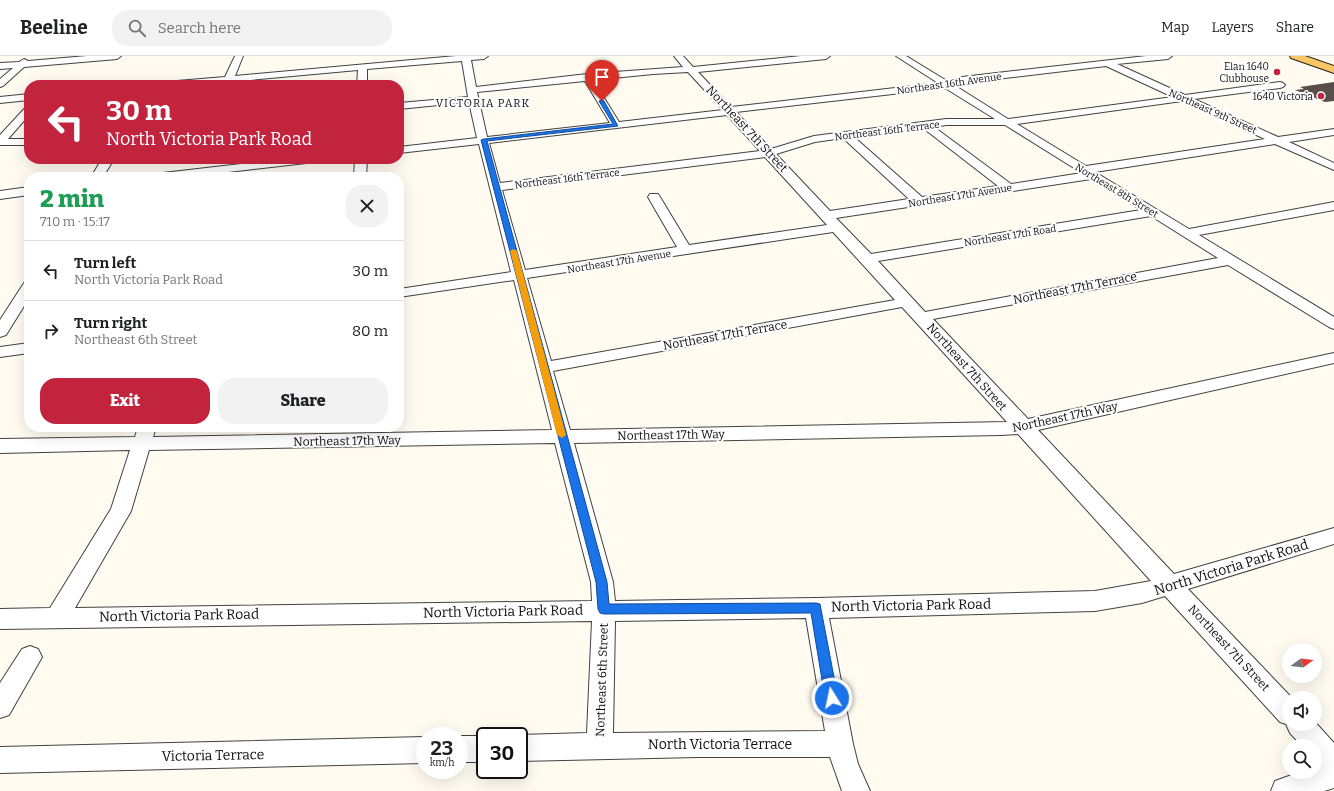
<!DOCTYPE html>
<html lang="en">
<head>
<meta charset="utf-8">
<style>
	:root { --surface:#fff; --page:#f2f2f2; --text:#202124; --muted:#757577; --line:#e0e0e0; --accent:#c2243d }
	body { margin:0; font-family:Bitter,serif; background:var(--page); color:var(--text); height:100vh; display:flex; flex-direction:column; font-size:15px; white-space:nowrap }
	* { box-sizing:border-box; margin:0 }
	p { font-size:13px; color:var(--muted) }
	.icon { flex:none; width:22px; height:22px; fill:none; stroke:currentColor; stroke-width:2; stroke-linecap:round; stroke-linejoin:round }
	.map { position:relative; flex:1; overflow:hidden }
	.details { position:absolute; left:24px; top:116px; width:380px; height:260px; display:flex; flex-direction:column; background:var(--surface); border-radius:16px; box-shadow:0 4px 16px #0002 }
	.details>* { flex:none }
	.hud { position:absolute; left:24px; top:24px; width:380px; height:84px; border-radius:16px; box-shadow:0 4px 16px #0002; background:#c2243d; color:#fff; overflow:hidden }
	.needle { width:26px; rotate:75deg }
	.fabs { position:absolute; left:1282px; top:587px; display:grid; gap:8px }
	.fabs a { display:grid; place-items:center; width:40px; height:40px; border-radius:50%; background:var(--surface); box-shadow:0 4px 16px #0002; font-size:20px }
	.speed { position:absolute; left:416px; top:671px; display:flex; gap:8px; font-size:20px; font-weight:700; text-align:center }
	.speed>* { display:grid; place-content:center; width:52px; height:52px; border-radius:50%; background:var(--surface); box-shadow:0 4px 16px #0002; line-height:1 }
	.speed small { font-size:10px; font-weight:400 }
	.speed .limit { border:2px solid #111; border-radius:6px; background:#fff; color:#111 }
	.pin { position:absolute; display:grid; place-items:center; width:34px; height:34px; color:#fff; margin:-41px -17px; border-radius:50% 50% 50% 0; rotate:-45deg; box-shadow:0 0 4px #0007 }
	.pin .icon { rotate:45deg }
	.me { position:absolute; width:44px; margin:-22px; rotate:350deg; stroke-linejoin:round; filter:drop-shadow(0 0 3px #0008) }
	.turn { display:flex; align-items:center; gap:14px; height:84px; padding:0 16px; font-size:18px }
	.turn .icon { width:52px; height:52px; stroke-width:2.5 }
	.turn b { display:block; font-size:28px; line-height:34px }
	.round { display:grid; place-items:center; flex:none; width:42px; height:42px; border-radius:16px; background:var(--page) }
	.overview { display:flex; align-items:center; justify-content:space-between; height:68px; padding:0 16px }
	h1 { font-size:24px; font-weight:800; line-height:30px; color:#1e9e55 }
	.action { display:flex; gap:8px; margin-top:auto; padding:8px 16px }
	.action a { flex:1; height:46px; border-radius:16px; background:var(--accent); color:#fff; font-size:16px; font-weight:800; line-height:46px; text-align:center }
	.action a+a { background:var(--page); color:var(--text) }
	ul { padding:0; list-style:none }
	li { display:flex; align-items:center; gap:12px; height:60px; padding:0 16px; border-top:1px solid var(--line) }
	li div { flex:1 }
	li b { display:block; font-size:15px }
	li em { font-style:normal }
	header { display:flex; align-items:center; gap:24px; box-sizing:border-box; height:56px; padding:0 20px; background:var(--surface); border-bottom:1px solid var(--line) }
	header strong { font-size:19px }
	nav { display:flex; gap:22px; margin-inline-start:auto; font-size:14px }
	.search { width:280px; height:36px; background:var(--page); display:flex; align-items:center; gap:10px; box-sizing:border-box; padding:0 14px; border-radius:16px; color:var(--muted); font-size:15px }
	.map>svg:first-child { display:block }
</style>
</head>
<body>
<header>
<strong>Beeline</strong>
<div class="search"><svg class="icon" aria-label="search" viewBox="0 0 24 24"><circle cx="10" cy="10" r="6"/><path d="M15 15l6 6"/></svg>Search here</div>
<nav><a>Map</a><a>Layers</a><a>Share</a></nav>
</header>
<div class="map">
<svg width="1334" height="735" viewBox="0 0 1334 735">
	<rect width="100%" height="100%" fill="#fffbf0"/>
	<path fill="#584e4b" d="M1334,26V45L1325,46L1295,34L1304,33L1300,31Z"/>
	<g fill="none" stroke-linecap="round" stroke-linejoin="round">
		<g stroke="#424242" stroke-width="2">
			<path id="minor" d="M87,0H121L117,3L24,11L3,30L0,31V23L13,12L0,13V7L19,6L24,3L28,5Z
				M235,0H243L235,20L456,0H488L484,3L471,4L476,31L587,18L683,11L674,0H683L693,11L801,0H830L826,3L698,16L731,51L938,27L896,0H906L947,25L962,21L1146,0H1172L1168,3L1117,8L1185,39L1280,26L1283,27L1285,29L1283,31L1280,32L1194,43L1278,81L1334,73V79L1289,86L1334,107V114L1275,88L1095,116L1189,173L1334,146V154L1199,179L1334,261V273L1329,271L1228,209L933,263L1028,363L1334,297V307L1038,374L1174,518L1334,472V488L1188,533L1292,642H1289V668H1315V666L1334,687V732L1324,735H1271L1275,725L1300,716H1315V711L1319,710L1315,705V690H1302L1290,677L1286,668L1280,666L1165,540L1142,547L1095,555L829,562L853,688L858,708L870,735H842L830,701H698L519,705V680H516L519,679L587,677L592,565L0,573V553L50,552L111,453L130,394L0,397V383L135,381L138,371H156L153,381L552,374L514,224L399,241V233L511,216L479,88L399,97V91L477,82L469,46L399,53V47L468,41L462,5L367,13V29H357L358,14L195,29H160L165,26L225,21ZM1106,10L1173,41L1008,63L954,29L962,27ZM688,16L723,54L619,66L593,24L653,18ZM585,25L610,67L487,81L477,36ZM945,32L995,63H946L814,80L771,93L736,56ZM1182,45L1265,83L1086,110L1017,68ZM727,59L760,95L500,127L489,87ZM946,69H1005L1082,117L1011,128L934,71ZM923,72L998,130L922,141L854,81ZM843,82L909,143L830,155L776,98L815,86ZM765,101L827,169L689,189L660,141L658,138H650L648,141L677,191L525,214L502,134ZM1091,123L1141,154L871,198L836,162ZM1151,160L1218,202L925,256L878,205ZM833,176L895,244L551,305L527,222ZM902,251L1007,366L570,374L553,315ZM1018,378L1151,525L1095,535L816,542L615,545L613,526L574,387L1001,379ZM555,387L591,526L592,545L75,552L131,455L149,394ZM806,562L825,675L613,677L615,565Z
				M29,38V44L0,47V41Z
				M29,50V59L8,83H29V89H0V79L26,51Z
				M102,103H114L103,121H91Z
				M285,103H321L315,106L185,121H148L150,119L154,118Z
				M355,103H367L366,121H354Z
				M29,131V139L0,143V135Z
				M29,226V242L6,279L0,281V264L24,227Z
				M29,287V297L0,301V291Z
				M30,590L38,593L42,601L9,659L0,662V627L22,593Z
				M459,680H485V706H459Z
				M425,681V707L0,717V691Z"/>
		</g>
		<g stroke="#202020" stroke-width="2">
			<path id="major" d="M1290,0H1305L1334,10V17L1291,2Z"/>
		</g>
		<use href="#minor" fill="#fff" fill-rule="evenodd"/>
		<use href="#major" fill="#fac565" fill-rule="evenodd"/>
	</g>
	<path fill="#1a73e8" stroke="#114b97" d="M602,44L604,45L618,70L487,85L607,526L609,548L816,547L820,548L838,642L836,647L832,648L827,647L825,642L811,557L604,558L600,557L598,553L596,526L481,84L484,83L613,68L599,45Z"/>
	<path fill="#f59e0b" d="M513,193L517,195L566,379L562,382L557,379L510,195Z"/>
	<g fill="#c2243d" stroke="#fff" stroke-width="1.5">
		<circle cx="1277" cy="16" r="4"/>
		<circle cx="1321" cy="40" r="4"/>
	</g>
	<g text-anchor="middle" stroke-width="4" stroke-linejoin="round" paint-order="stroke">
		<g font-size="10" fill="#0f0f0f" stroke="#fff" text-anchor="end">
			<text x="1269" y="14">Elan 1640<tspan x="1269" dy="12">Clubhouse</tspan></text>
			<text x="1313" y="44">1640 Victoria</text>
		</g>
		<g font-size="10" fill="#0f0f0f" stroke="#fff">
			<text transform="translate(949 27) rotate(-8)" y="4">Northeast 16th Avenue</text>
			<text transform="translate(1213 55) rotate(24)" y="4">Northeast 9th Street</text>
			<text transform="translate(887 74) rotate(-7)" y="4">Northeast 16th Terrace</text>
			<text transform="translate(567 122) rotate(-7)" y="4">Northeast 16th Terrace</text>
			<text transform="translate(1117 134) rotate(31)" y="4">Northeast 8th Street</text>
			<text transform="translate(960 139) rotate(-9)" y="4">Northeast 17th Avenue</text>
			<text transform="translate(1010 179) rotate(-9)" y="4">Northeast 17th Road</text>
			<text transform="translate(619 205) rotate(-9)" y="4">Northeast 17th Avenue</text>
		</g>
		<g font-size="11" letter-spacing="1" fill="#0f0f0f" stroke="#fff">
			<text x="483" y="51">VICTORIA PARK</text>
		</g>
		<g font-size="12" fill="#0f0f0f" stroke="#fff">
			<text transform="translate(747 73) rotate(47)" y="4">Northeast 7th Street</text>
			<text transform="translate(1075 232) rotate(-11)" y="4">Northeast 17th Terrace</text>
			<text transform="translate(725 279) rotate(-10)" y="4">Northeast 17th Terrace</text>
			<text transform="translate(967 311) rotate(48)" y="4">Northeast 7th Street</text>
			<text transform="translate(1065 361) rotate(-12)" y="4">Northeast 17th Way</text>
			<text transform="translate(671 379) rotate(-1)" y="4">Northeast 17th Way</text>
			<text transform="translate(347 385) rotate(-1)" y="4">Northeast 17th Way</text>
			<text transform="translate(1229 592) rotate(47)" y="4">Northeast 7th Street</text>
			<text transform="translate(602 624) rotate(-88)" y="4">Northeast 6th Street</text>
		</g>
		<g font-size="14" fill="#0f0f0f" stroke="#fff">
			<text transform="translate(1231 511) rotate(-17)" y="5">North Victoria Park Road</text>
			<text transform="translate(911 549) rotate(-1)" y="5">North Victoria Park Road</text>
			<text transform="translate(503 555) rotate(-1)" y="5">North Victoria Park Road</text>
			<text transform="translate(179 559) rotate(-1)" y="5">North Victoria Park Road</text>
			<text x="720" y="693">North Victoria Terrace</text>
			<text transform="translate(213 699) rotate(-1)" y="5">Victoria Terrace</text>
		</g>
	</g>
</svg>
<div class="fabs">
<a><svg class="needle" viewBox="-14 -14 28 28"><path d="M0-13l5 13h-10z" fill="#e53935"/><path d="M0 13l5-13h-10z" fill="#757577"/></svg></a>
<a><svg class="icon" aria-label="sound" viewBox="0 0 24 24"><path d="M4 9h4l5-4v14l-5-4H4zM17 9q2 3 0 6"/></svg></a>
<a><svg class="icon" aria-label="search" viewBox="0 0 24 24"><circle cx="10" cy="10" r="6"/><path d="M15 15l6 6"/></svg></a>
</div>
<div class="speed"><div>23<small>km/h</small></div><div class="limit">30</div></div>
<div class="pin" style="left:602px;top:45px;background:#d93025"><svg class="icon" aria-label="arrive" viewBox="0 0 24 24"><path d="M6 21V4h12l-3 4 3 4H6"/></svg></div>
<svg class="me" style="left:832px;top:642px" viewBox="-20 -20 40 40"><circle r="17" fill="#1a73e8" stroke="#fff" stroke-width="3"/><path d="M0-11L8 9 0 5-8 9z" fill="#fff"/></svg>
<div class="hud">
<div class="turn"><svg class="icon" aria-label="left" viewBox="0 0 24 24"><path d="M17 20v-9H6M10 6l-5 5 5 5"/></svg><div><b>30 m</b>North Victoria Park Road</div></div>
</div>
<section class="details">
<div class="overview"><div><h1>2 min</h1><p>710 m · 15:17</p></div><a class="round"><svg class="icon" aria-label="close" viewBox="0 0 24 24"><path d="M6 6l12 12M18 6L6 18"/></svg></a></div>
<ul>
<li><svg class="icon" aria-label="left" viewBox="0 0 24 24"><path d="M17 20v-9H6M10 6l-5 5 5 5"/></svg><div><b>Turn left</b><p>North Victoria Park Road</p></div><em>30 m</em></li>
<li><svg class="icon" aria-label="right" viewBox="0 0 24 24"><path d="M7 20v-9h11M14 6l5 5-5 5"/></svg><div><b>Turn right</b><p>Northeast 6th Street</p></div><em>80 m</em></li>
</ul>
<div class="action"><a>Exit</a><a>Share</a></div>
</section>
</div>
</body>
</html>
